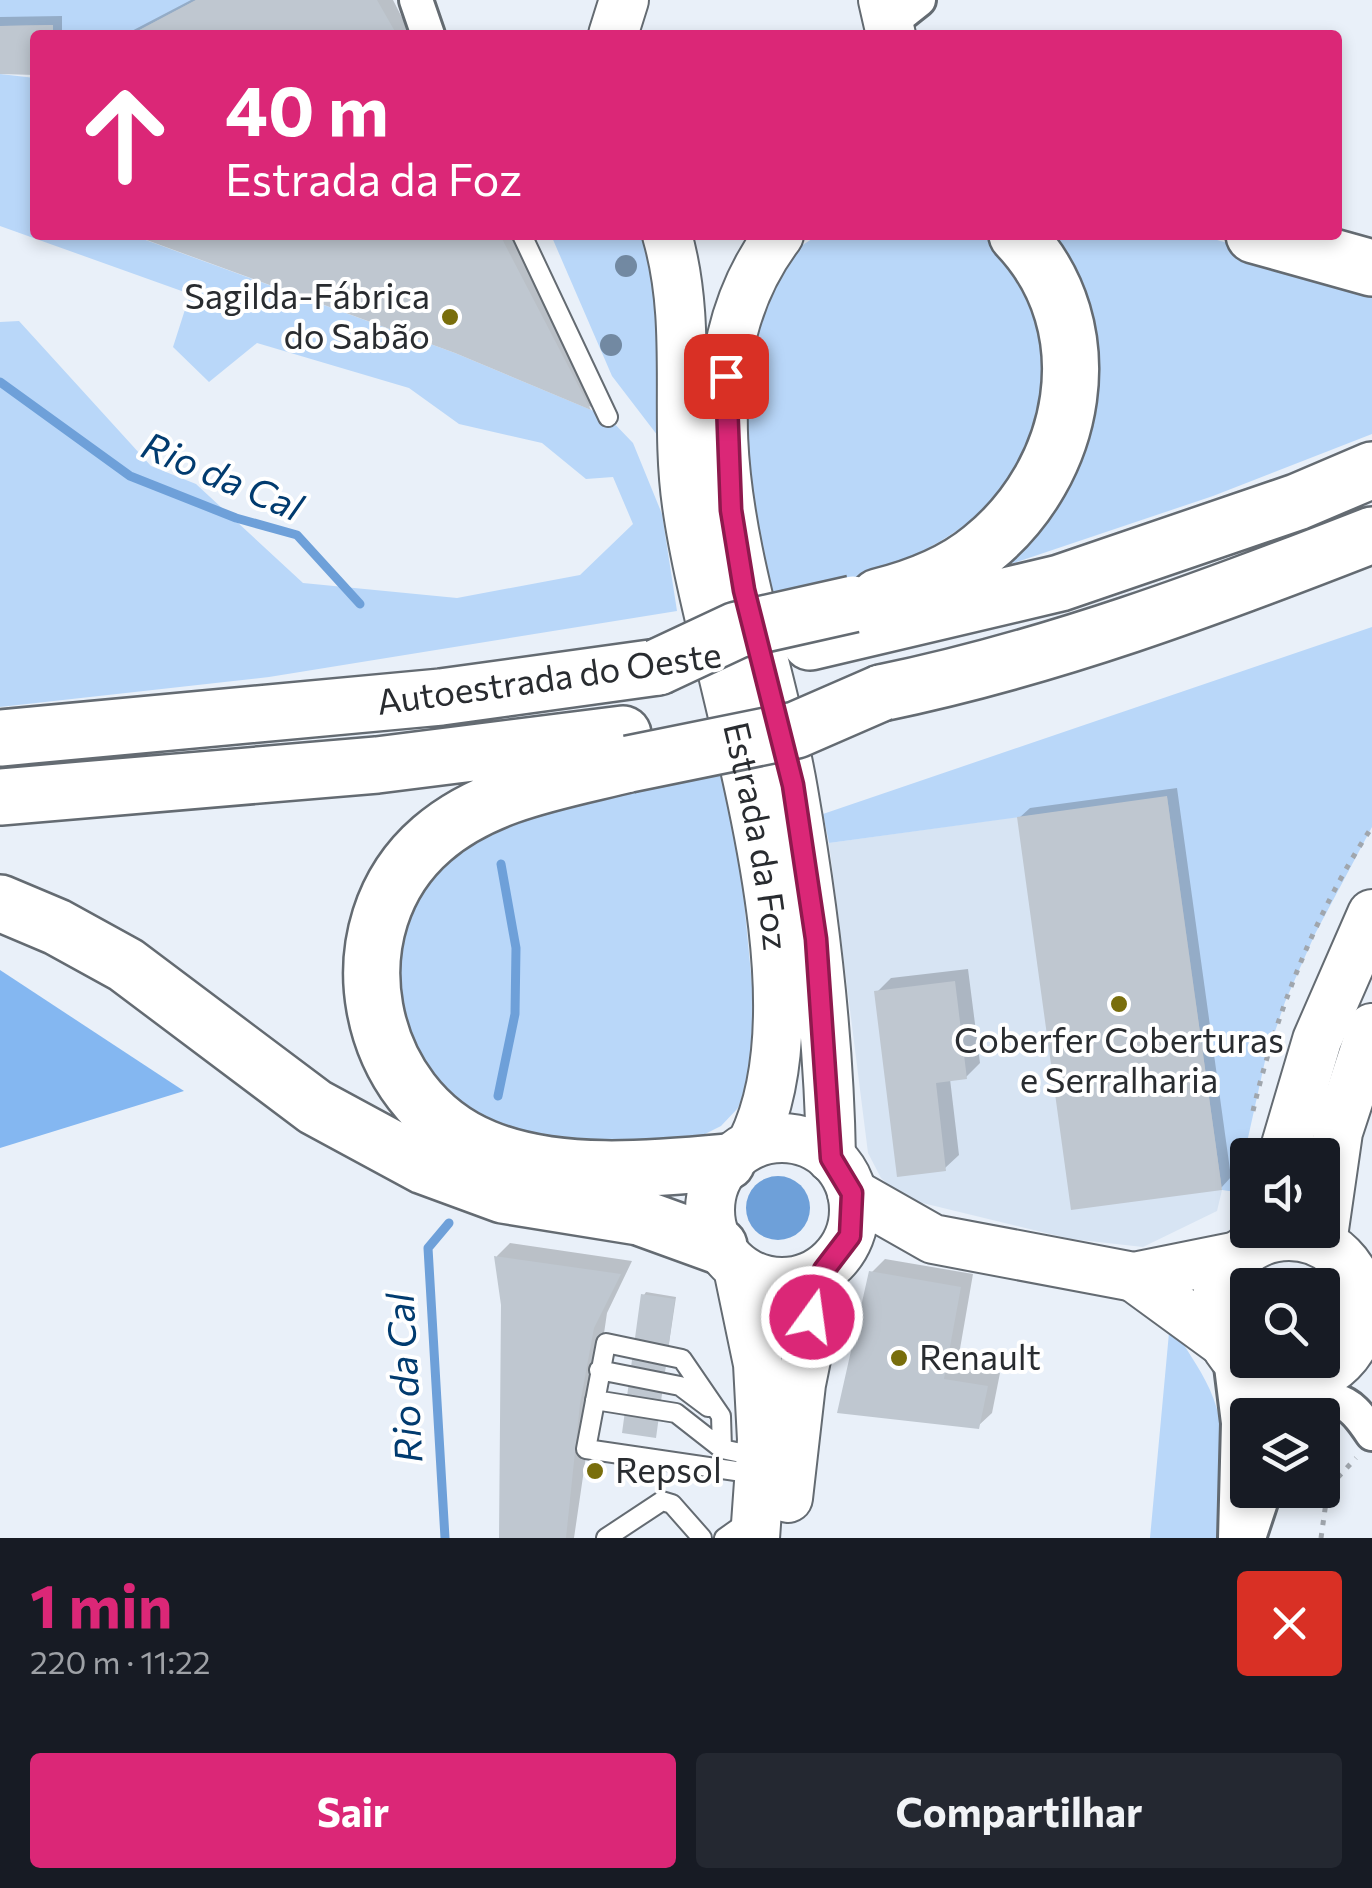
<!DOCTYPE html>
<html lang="pt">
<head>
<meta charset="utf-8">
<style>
	:root { --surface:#171b24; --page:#242831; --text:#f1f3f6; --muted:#9ea1a6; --accent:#db2777 }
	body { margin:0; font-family:Commissioner,sans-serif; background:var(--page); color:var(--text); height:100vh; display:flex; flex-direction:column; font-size:38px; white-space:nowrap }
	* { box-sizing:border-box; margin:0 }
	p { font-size:32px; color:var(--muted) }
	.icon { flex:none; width:55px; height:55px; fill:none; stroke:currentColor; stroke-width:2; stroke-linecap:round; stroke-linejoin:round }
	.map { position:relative; height:1538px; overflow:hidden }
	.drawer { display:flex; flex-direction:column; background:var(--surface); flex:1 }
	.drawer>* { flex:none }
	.banner { position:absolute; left:30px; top:30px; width:1312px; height:210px; border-radius:10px; box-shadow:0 5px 15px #0003; background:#db2777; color:#fff; overflow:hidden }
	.controls { position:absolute; left:1230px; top:1138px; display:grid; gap:20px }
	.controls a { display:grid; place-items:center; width:110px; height:110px; border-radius:10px; background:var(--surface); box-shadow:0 5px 15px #0003; font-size:50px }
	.pin { position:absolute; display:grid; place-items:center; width:85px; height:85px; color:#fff; margin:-42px; border-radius:20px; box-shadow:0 5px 15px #0006 }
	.me { position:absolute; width:110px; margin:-55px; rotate:14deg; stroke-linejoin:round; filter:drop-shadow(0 0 8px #0008) }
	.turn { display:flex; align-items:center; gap:35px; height:210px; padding:0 30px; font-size:45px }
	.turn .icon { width:130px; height:130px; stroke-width:2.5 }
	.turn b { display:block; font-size:70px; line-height:85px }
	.round { display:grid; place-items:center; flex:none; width:105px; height:105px; border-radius:10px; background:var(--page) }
	.headline { display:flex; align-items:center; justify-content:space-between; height:170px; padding:0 30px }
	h1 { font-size:60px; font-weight:700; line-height:75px; color:var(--accent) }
	.cta { display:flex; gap:20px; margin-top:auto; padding:20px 30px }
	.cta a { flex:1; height:115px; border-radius:10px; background:var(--accent); color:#fff; font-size:40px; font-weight:700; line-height:115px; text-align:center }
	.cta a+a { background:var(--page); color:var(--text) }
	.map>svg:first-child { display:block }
</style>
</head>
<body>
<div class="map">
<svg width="1372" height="1538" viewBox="0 0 1372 1538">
	<rect width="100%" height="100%" fill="#e9f0f9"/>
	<path fill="#d7e4f3" d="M1167,796L1195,994L1203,1098L1222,1190L1217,1211L1143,1247L1071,1239L902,1198L881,1178L868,1153L829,843Z"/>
	<path fill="#b9d7f9" d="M0,0H196L130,35H53L52,25L0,26Z
		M0,74L35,78V235H132L455,353L608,417L633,443L662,514L677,611L269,677L0,707V322L19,321L151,466L196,484L303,583L457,598L580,575L633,524L613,477L586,479L542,443L459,424L409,388L257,343L209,382L173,347L190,294L0,226Z
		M551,235H647L660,278L661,440L612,376Z
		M818,235H981C1016,263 1040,309 1043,353C1056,517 902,574 768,599L747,498L743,417L747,336L798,248Z
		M1046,235H1200L1372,285V434L1213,496L984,573L1057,500L1079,461L1091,421Z
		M1372,627V827L1315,934L1285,1002L1265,1061L1236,1192L1222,1190L1167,797L829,843L823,814Z
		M731,767L754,1005L748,1079L738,1108L721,1126L695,1139L562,1147L475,1120L423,1074L390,969L409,892L490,824Z
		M1170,1322C1182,1344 1200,1367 1210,1390C1230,1434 1225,1491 1218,1538H1150Z"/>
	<path fill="#84b7f1" d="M0,970L184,1091L0,1148Z"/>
	<path fill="#6ea0d9" d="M746 1208a32 32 0 1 1 64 0a32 32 0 1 1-64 0Z"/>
	<path fill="#0003" d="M191,0H393L411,35H124Z
		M62,16V35H35V73L0,71V17Z
		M139,235H515L600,398L591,407L456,351Z
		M1177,788L1231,1177L1221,1188L1019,818L1030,808Z
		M968,969L980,1063L966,1077L950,1079L959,1155L945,1168L877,992L891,978Z
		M510,1243L632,1261L607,1313L574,1538H501L504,1305L497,1256Z
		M885,1259L973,1274L957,1366L1000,1373L992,1413L978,1426L840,1410L872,1272Z
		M646,1292L676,1297L655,1436L644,1295Z"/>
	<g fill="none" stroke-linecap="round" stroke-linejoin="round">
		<path stroke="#6ea0d9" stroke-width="9" d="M0,382L130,476L236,518L297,535L360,604
			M498,1096L515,1014L516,948L501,864
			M445,1538L428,1248L449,1223"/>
	</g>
	<path fill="#bfc7d0" d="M196,0H377L397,35H130Z
		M53,25V35H35V75L0,74V26Z
		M133,235H500L591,410L455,353Z
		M1167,796L1222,1190L1071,1210L1017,817Z
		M955,981L967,1079L936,1083L946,1171L897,1177L874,991Z
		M494,1256L621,1274L594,1328L580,1404L566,1538H499L501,1305Z
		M869,1271L961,1287L944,1379L988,1386L979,1429L837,1413Z
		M641,1294L675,1299L656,1438L622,1433Z"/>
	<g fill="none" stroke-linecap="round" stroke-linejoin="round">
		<g stroke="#646b72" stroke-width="22">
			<path id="service" d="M522,235L608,417
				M599,1370L680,1386L708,1407
				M595,1400L676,1413L722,1449
				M756,1474L586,1449L606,1343L682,1359L721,1416L722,1449L760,1457
				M606,1538L662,1501L672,1504L702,1538
				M724,1538L748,1521"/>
		</g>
		<g stroke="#646b72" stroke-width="38">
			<path id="minor" d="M416,0L428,35
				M890,23L919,0
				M1362,1317L1372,1338
				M1229,1350L1238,1423L1235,1538
				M1292,1414C1333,1393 1346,1394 1372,1434
				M1249,1538L1265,1490"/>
		</g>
		<g stroke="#646b72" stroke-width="52">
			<g id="secondary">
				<path d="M883,0L891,35"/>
				<path d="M613,35L624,0"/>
				<path id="s1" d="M667,235C693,324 674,415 687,505C711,676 830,985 752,1143"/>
				<path d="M779,235C659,394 764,617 793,790C814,911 829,1034 831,1158"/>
				<circle cx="782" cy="1210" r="72"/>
				<path d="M1283,1155L1317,1040L1372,914"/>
				<path d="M852,1193L933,1239L1134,1277L1238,1256"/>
				<circle cx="1289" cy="1309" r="73"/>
				<path d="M1322,1243L1338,1132L1372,1028"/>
				<path d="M738,1268L758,1364L762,1440L755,1538"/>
				<path d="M1134,1277L1223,1342"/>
				<path d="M788,1498L801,1384L824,1270"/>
			</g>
		</g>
		<g stroke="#646b72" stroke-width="60">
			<path id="motorway" d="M1254,235L1372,268
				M878,597C914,588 953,573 982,549C1077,473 1106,328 1017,235
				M810,642L1060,583L1297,502L1372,470
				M881,693C1051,658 1211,598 1372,535
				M0,738L441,697L658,667
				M629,764C561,781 486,792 432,839C330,927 364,1099 485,1148C557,1178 652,1169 727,1162
				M0,797L377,765L623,734
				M0,903L57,927L126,965L315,1107L424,1166L503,1195L639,1217L719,1246"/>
		</g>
		<path stroke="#a0a6ad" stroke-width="5" stroke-dasharray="5 8" stroke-linecap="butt" d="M1253,1111C1276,1013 1316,911 1372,827
			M1236,1192L1244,1156
			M1321,1538L1328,1488L1356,1458"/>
		<use href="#service" stroke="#fff" stroke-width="18"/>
		<use href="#minor" stroke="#fff" stroke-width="32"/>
		<use href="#secondary" stroke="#fff" stroke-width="48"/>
		<use href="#motorway" stroke="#fff" stroke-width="55"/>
		<g stroke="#646b72" stroke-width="60" stroke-linecap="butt">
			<path id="motorway-bridge" d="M658,667L737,630L853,604
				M629,764L796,730L881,693"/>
		</g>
		<use href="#motorway-bridge" stroke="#fff" stroke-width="55"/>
	</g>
	<g fill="#7289a2">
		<circle cx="626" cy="266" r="11"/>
		<circle cx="611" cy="345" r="11"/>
	</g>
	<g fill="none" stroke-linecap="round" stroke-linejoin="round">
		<g stroke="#8e194d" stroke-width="25">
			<path id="route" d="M726,376L731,510L744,590L793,785L816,939L831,1158L852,1193L850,1236L824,1270L812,1317"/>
		</g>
		<use href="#route" stroke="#db2777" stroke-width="18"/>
	</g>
	<g fill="#796e0c" stroke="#fff" stroke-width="4">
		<circle cx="450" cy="317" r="10"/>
		<circle cx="1119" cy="1004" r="10"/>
		<circle cx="899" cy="1358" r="10"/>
		<circle cx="595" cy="1471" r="10"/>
	</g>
	<g text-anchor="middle" stroke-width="8" stroke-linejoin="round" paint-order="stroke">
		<g font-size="35" fill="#292c30" stroke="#fff" text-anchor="start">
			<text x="430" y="309" text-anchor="end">Sagilda-Fábrica<tspan x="430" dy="40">do Sabão</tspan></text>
			<text x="1119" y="1053" text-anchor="middle">Coberfer Coberturas<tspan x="1119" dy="40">e Serralharia</tspan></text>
			<text x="919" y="1370">Renault</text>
			<text x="615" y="1483">Repsol</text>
		</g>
		<g font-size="35" fill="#292c30" stroke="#fff">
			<text transform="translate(549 679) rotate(-8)" y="12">Autoestrada do Oeste</text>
			<text dy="12" stroke="none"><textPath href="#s1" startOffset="610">Estrada da Foz</textPath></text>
		</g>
		<g font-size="38" font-style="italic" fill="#013b6f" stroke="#fff">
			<text transform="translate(222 477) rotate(23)" y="13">Rio da Cal</text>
			<text transform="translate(405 1378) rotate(-93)" y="13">Rio da Cal</text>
		</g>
	</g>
</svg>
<div class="controls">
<a><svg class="icon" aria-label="sound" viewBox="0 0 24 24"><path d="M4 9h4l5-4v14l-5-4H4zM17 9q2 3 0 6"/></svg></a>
<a><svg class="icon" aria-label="search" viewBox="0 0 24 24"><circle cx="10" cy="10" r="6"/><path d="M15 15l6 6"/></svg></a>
<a><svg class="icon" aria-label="layers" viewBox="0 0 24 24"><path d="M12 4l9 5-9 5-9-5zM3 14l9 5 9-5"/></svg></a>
</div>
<div class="pin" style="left:726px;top:376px;background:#d93025"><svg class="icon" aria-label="arrive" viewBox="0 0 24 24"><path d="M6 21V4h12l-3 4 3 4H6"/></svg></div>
<svg class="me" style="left:812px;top:1317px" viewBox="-20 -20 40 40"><circle r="17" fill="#db2777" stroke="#fff" stroke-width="3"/><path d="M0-11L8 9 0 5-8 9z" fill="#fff"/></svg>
<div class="banner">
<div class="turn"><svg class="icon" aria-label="ahead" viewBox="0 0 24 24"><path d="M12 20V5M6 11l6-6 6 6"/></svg><div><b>40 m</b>Estrada da Foz</div></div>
</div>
</div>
<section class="drawer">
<div class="headline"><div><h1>1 min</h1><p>220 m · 11:22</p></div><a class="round" style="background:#d93025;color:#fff"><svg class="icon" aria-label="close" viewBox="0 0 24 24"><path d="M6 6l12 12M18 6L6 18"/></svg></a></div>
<div class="cta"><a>Sair</a><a>Compartilhar</a></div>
</section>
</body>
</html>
